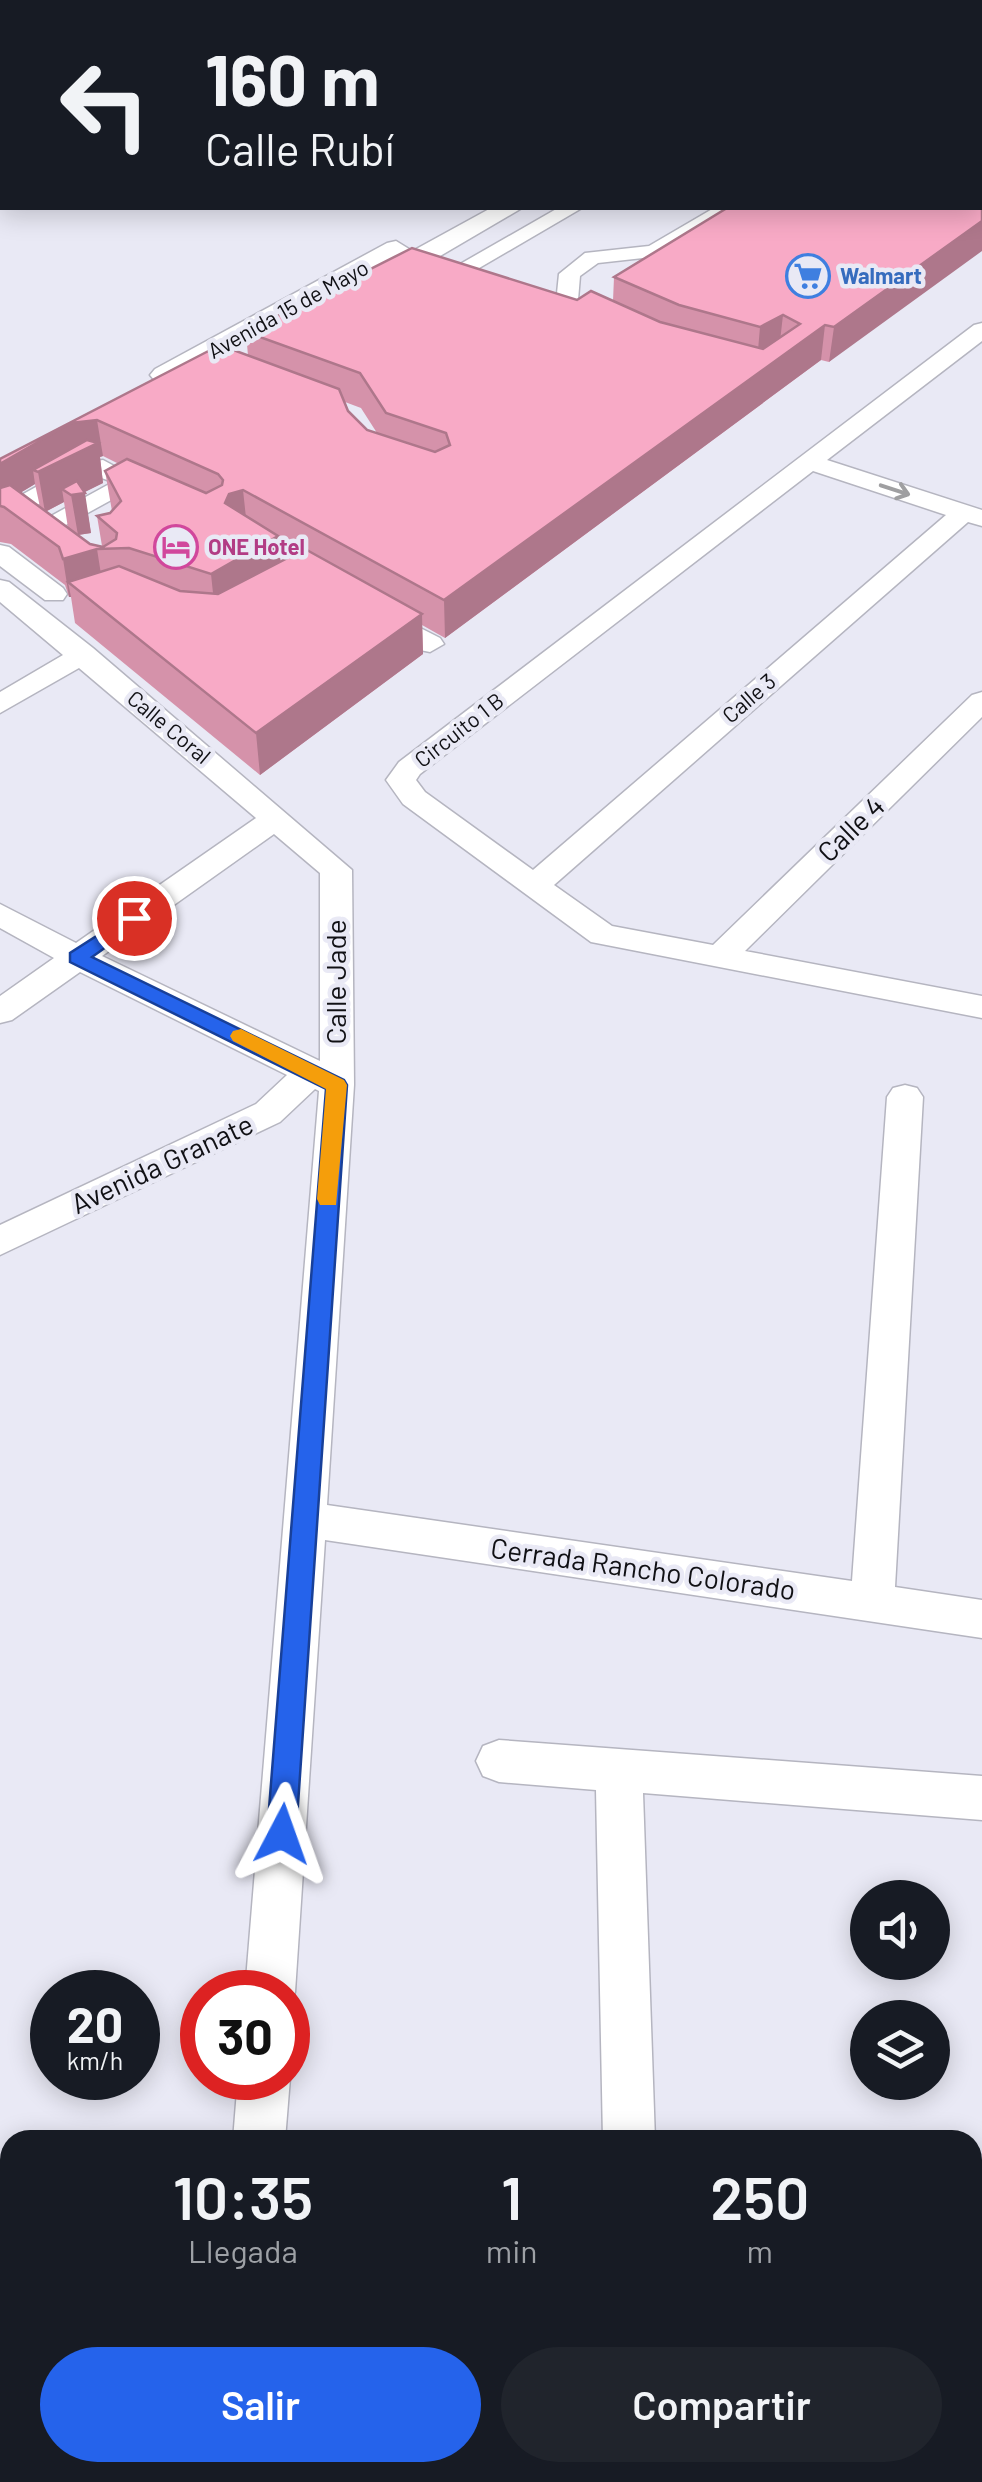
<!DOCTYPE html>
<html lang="es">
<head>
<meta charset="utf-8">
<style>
	:root { --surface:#171b24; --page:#20242c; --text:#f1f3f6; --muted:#9ea1a6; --accent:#2563eb }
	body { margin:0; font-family:Barlow,sans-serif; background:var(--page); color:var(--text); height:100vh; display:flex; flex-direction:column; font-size:38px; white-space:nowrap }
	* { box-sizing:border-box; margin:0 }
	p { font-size:32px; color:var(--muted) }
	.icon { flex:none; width:55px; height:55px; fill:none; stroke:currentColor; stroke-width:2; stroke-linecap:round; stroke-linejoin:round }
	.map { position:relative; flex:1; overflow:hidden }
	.side { position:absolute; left:0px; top:2130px; width:982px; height:352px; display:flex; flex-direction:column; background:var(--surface); border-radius:30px 30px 0 0; box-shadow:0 5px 25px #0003 }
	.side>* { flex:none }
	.guide { position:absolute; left:0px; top:0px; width:982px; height:210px; box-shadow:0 5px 25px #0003; background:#171b24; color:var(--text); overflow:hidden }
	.tools { position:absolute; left:850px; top:1880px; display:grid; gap:20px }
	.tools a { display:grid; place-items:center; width:100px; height:100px; border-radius:50%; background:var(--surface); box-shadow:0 5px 25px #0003; font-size:50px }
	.speed { position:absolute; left:30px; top:1970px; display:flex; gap:20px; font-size:50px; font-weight:700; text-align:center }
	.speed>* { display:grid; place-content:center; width:130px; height:130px; border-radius:50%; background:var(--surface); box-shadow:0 5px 25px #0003; line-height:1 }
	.speed small { font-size:25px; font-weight:400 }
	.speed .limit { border:15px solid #d22; background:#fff; color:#111 }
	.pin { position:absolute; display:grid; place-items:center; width:85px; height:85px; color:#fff; margin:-42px; border:5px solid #fff; border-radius:50%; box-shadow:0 2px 10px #0007 }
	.me { position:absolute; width:110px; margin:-55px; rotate:4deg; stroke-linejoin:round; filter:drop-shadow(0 0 8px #0008) }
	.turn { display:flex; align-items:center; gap:35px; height:210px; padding:0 40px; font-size:45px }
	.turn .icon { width:130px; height:130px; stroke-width:2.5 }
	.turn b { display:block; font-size:70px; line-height:85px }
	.eta { display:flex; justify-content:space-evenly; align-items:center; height:170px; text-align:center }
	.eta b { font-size:60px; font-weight:600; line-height:70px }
	.action { display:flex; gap:20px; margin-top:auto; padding:20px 40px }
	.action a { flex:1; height:115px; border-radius:60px; background:var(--accent); color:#fff; font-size:40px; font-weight:600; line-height:115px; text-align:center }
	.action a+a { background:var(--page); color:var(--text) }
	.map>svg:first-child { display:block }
</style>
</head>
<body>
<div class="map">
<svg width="982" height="2482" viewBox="0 0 982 2482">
	<rect width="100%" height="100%" fill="#e9e9f5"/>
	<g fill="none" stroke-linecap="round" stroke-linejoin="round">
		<g stroke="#b5b5c0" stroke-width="3">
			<path id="minor" d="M356,0H373L374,2H357Z
				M980,63H982V73H980Z
				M980,186H982V198H980Z
				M558,208H582L462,278L477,287L474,292H458L434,279Z
				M714,208H738L661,256L598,263L580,276L578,300L616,316L619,321L616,326H600L556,303L559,274L585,253L649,246Z
				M982,323V341L827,460L982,510V526L968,522L554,885L612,926L713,945L972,695L982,692V717L745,951L982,996V1018L591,942L403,804L386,780L399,762L974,325ZM813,471L946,515L533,870L425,792L416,780L420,774Z
				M103,460L144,482L53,532H35L31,527L113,482L93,475L0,525V507L79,463Z
				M0,545L9,547L63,588L67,594L63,600H45L0,566Z
				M0,580L9,582L93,648L352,870L354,1085L327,1505L852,1581L887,1097L893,1088L905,1085L917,1088L923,1097L895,1587L982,1600V1638L325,1540L295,1992L288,2010V1992H245L319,1091L315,1089L280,1122L0,1255V1225L256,1104L287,1075L80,972L12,1020L0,1023V996L54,958L0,928V904L76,943L256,818L79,668L0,713V692L63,655L0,602ZM274,834L320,873V1061L102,956Z
				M377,606L440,638L444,644L430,652L420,650L367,620L364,614L367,608Z
				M499,1740L982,1776V1820L643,1793L655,2140H603L596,1790L499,1782L483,1776L476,1761L483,1746Z
				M288,2073L290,2078L285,2140H233L238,2078H288Z
				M972,2361H982V2417H972Z
				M206,2472H264L263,2482H205Z"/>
		</g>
		<g stroke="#b5b5c0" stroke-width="3">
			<path id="major" d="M491,208H522L382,290H362L358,284L362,278L175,381H155L150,375L155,369L387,243L396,241L409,249L367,276Z"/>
		</g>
		<path stroke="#74747c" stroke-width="4" stroke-dasharray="1 4" stroke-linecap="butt" d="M47,2L58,0"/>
		<use href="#minor" fill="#fff" fill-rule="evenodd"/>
		<use href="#major" fill="#fff" fill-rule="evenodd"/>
		<path stroke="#3e3e44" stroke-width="4" stroke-dasharray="2.5 5" stroke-linecap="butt" d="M889,0L901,2"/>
	</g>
	<path fill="#d592aa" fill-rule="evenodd" d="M980,208L829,362L821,360L445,638L422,625L423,654L260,775L75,623L71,597H69L65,585L11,544L0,542V459L248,356L246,332L577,300L613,301L614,277ZM345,402L361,408L377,433L367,430L348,411ZM103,456L119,464L105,471L112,511L110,513L97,516L102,546L90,544L45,512L64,502L68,528L78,535L91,533L84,492L103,483L100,457ZM35,484L40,507L20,493ZM279,545L295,554L280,562Z"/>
	<path fill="#ae778b" d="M982,221V251L829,362L834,327Z
		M783,315L779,350L757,362L760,327Z
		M825,325L821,360L445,638L444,600Z
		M97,420L103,456L100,457L103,483L81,494L85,493L91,533L78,535L71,495L62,489L64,502L45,512L38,472L33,470L35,484L0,505V464L71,423Z
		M243,490L247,527L225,503L229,494Z
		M278,536L282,574L215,612L211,574Z
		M97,549L103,587L68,582L71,597H69L63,559Z
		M422,614L423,654L260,775L256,733Z"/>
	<path fill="#f8aac6" stroke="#ae778b" stroke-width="2.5" d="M980,194L982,195V221L834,327L825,325L444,600L243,490L229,494L225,503L278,536L211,574L129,548L97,549L63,559L59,547L4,507L0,506V488L10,485L90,544L103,547L116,539L117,533L97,516L110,513L121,501L105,471L127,459L206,493L222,485L223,480L218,474L97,420L71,423L0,464V459L220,345L339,389L348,411L367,430L435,452L450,445L446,433L386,413L360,373L246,332L412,248L577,300L591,291L660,322L763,349L800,324L783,315L760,327L679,305L614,277L727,208H980Z
		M87,440L98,443L38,472L33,470Z
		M77,481L85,493L71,495L62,489Z
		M305,549L422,614L256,733L68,582L119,566L180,591L218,594Z"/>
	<defs><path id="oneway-shaft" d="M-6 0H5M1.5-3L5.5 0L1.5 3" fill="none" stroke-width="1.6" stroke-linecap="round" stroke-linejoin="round" transform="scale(2.5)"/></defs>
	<use stroke="#9f9fa1" href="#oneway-shaft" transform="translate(895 490) rotate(18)"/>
	<path fill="#2563eb" stroke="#184099" stroke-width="2.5" d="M134,912L144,918L141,922L92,957L344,1080L347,1085L296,1834L292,1844L282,1848L272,1844L267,1834L326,1089L70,962V953Z"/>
	<path fill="#f59e0b" d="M241,1029L344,1080L347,1085L336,1205H320L317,1199L326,1089L233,1041L230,1036L233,1031Z"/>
	<defs>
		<g id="supermarket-ring" transform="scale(2.25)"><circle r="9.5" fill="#e9e9f5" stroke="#3f7fe0" stroke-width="1.5"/><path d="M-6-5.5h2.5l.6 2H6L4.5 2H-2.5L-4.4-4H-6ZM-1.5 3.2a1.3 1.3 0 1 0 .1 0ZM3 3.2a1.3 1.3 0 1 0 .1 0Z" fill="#3f7fe0"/></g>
		<g id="hotel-ring" transform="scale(2.25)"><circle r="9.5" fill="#e9e9f5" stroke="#d1479c" stroke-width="1.5"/><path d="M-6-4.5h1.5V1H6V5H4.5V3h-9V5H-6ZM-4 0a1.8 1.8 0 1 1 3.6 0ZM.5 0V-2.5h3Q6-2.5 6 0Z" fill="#d1479c"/></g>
	</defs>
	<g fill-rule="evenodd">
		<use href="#supermarket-ring" x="808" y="276"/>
		<use href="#hotel-ring" x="176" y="547"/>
	</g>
	<g text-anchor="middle" stroke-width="9" stroke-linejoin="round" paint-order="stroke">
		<g font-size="22" font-weight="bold" fill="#366cbe" stroke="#e9e9f5" text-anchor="start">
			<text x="840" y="284">Walmart</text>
		</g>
		<g font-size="22" fill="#101014" stroke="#e9e9f5">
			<text transform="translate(288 309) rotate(-29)" y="8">Avenida 15 de Mayo</text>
			<text transform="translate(749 698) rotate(-41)" y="8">Calle 3</text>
			<text transform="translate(169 727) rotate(40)" y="8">Calle Coral</text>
			<text transform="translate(459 730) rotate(-38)" y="8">Circuito 1 B</text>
		</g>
		<g font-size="22" font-weight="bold" fill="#b23c85" stroke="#e9e9f5" text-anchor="start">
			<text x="208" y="555">ONE Hotel</text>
		</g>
		<g font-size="28" fill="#101014" stroke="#e9e9f5">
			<text transform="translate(851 829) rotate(-44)" y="10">Calle 4</text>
			<text transform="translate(336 982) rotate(-90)" y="10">Calle Jade</text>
			<text transform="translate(162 1164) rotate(-25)" y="10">Avenida Granate</text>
			<text transform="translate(643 1569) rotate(8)" y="10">Cerrada Rancho Colorado</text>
		</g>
	</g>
</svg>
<div class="tools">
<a><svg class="icon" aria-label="sound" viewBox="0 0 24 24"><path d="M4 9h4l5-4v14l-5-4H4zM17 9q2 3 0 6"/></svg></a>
<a><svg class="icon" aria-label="layers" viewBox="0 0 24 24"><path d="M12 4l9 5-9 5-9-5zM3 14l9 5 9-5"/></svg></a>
</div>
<div class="speed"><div>20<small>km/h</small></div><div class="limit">30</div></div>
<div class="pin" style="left:134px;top:918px;background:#d93025"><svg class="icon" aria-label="arrive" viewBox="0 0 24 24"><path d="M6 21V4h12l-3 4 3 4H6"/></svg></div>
<svg class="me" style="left:282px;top:1834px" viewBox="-20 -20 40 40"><path d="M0-17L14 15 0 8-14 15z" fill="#2563eb" stroke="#fff" stroke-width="4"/></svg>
<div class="guide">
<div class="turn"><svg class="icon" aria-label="left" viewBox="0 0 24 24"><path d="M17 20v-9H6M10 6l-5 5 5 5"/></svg><div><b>160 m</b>Calle Rubí</div></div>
</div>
<section class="side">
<div class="eta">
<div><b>10:35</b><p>Llegada</p></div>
<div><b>1</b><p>min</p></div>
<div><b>250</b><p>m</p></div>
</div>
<div class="action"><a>Salir</a><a>Compartir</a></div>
</section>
</div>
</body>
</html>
